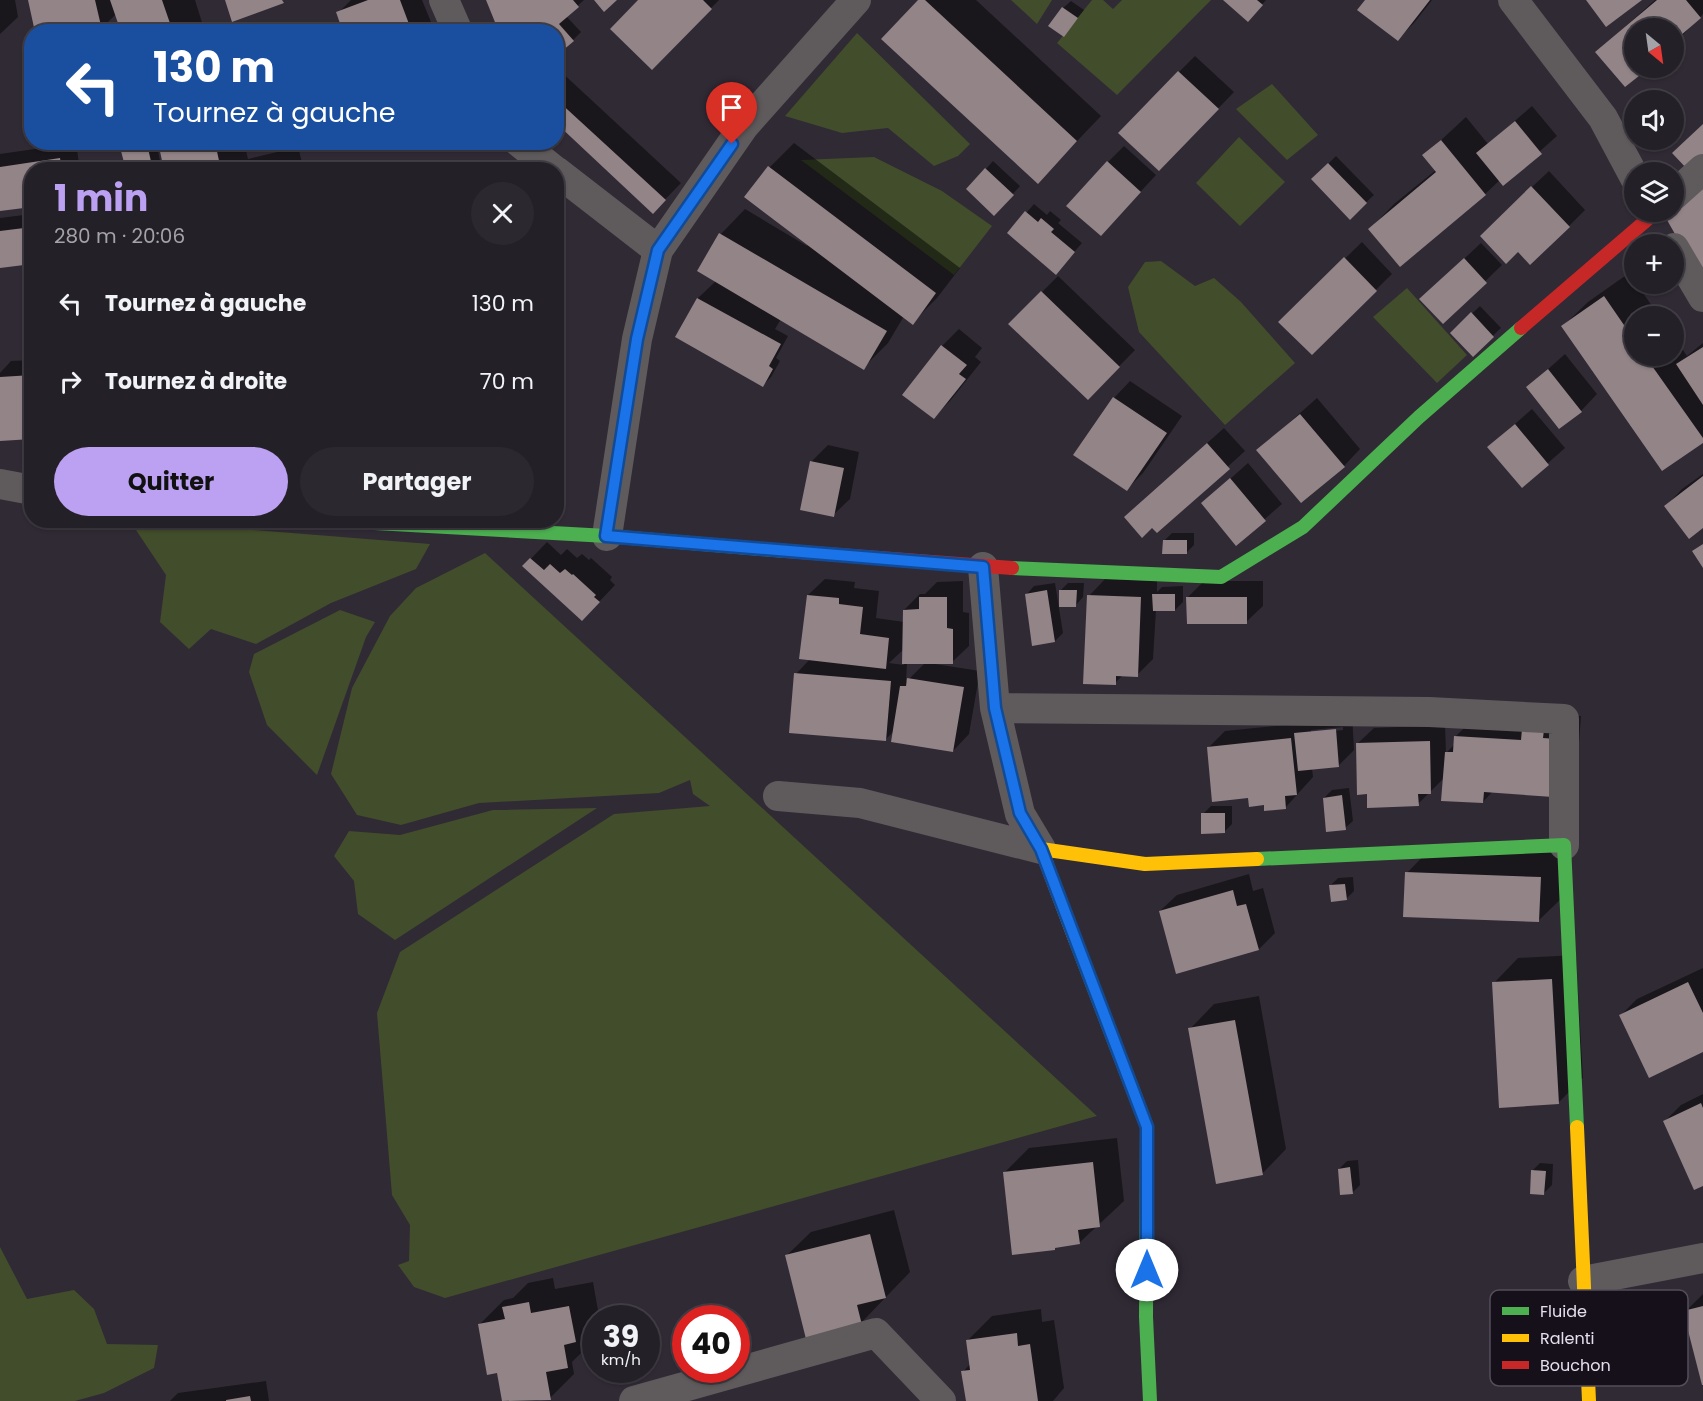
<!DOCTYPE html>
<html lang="fr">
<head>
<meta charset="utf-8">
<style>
	:root { --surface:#242028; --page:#2c2830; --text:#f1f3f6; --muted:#a3a3a8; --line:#413e45; --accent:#bca0f2 }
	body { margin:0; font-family:Poppins,sans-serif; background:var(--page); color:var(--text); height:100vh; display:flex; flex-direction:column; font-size:22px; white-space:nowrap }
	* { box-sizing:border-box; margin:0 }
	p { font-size:20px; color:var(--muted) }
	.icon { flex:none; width:33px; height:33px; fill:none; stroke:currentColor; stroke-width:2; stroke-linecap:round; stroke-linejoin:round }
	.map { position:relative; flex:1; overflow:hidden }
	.details { position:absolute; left:24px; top:162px; width:540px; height:366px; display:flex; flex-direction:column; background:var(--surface); border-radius:24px; box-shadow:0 2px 4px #0004,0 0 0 2px var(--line) }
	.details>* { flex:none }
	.hud { position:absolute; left:24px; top:24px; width:540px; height:126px; border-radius:24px; box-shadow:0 2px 4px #0004,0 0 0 2px var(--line); background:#1a4fa0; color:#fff; overflow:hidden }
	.needle { width:39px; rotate:151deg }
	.controls { position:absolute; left:1624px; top:18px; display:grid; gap:12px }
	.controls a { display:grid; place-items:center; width:60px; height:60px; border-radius:50%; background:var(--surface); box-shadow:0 2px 4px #0004,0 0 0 2px var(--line); font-size:30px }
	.speed { position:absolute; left:582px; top:1305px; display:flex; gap:12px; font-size:30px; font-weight:700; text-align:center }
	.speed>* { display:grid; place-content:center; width:78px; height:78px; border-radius:50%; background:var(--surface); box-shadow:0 2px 4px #0004,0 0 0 2px var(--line); line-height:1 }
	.speed small { font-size:15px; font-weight:400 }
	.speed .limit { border:9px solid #d22; background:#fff; color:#111 }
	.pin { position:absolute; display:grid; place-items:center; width:51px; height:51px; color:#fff; margin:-62px -26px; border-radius:50% 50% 50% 0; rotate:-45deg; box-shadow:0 0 6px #0007 }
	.pin .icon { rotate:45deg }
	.me { position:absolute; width:66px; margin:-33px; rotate:0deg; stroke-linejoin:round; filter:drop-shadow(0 0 4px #0008) }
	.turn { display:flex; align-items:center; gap:21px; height:126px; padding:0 30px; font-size:27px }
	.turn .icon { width:78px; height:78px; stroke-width:2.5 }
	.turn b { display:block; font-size:42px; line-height:51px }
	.round { display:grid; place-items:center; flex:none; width:63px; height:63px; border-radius:32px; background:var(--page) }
	.headline { display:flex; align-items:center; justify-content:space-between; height:102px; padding:0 30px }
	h1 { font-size:36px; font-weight:700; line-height:45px; color:var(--accent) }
	.button { display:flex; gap:12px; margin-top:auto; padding:12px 30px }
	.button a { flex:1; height:69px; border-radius:36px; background:var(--accent); color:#111; font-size:24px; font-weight:700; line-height:69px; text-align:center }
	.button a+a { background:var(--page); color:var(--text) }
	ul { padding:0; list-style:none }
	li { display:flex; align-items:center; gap:18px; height:78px; padding:0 30px }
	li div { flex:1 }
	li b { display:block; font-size:22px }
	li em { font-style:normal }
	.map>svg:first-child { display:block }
</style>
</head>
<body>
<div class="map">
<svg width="1703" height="1401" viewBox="0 0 1703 1401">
	<rect width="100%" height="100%" fill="#302a35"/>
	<path fill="#424d2b" d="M1011,0H1052L1037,24Z
		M1092,0H1103L1113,9L1122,0H1211L1117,95L1057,43Z
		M857,33L970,144L958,156L934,166L888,128L842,133L785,116Z
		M1272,84L1318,135L1287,160L1236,109Z
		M1239,137L1285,182L1240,226L1196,183Z
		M874,157L942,191L992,226L954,275L801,160Z
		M1161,261L1195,286L1214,278L1241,302L1295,363L1225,425L1139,332L1128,287L1145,262Z
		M1407,288L1467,355L1437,383L1373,317Z
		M130,521H140L430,544L416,569L331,603L256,644L211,629L189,649L160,622L166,575Z
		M485,553L1097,1116L445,1298L414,1287L398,1265L409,1261L410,1225L392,1195L377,1013L400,952L614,814L710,806L693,794L690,780L659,793L479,803L401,825L357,815L331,774L352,688L390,616L416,588Z
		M340,610L375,622L366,637L317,775L267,725L249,672L254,654Z
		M597,808L395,940L358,914L354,881L334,856L349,831L400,835L493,810Z
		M0,1247L27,1299L74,1290L94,1309L107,1344L158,1345L154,1368L104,1393L75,1401H0Z"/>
	<path fill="#0007" fill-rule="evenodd" d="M0,0H15L18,17L0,34Z
		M30,0H195L205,32H122L116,14L101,29L90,32H70L68,25L60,32H37Z
		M351,0H422L433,27L429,32H345L338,13Z
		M487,0H584L566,16L581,32L573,40Z
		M640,0H719L652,68Z
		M920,0H976L1101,116L1038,182Z
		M1225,0H1266L1255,12Z
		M1367,0H1432L1414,23L1398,39Z
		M1655,0H1703V14L1674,44V28H1635V68H1646L1625,85L1597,52Z
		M1071,1L1084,10L1064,35L1063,8Z
		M1195,56L1234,92L1175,153L1179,72Z
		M558,69L681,183L653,212L556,121V71Z
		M1532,106L1557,136L1503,184L1500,180L1485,194L1400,265L1370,229L1394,204L1436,170L1424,156L1466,117L1488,144Z
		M134,142H156L162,170H127L123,151Z
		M159,142H244L248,159L298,147L304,170H166Z
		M76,143L80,170H32L0,210V154Z
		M794,143L960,268L937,298L912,323L904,316L888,343L863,368L781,319L775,329L788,336L776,358L780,361L771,377L763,385L677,336L698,298L716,281L699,271L721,234L745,209L807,246L808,244L747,197L770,167Z
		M1124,146L1156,175L1117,217L1108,162Z
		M1336,156L1374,195L1350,217L1313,179Z
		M993,161L1020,186L1002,206L986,169Z
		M1549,171L1585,210L1569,226L1518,250L1498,219Z
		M1034,204L1047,215L1050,211L1061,220L1058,223L1082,243L1063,265L1009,233Z
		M32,214V263L0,267V218Z
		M1362,242L1392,274L1312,353L1280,322Z
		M1481,243L1502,265L1443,322L1438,283Z
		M1629,273L1659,316H1635V356H1674V337L1687,356L1703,343V441L1563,326L1588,302Z
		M1058,276L1135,350L1088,398L1010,324Z
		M1480,306L1501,328L1473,355L1452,333Z
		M959,329L982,348L975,357L981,362L950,401L934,417L904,395L942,346Z
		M1565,354L1597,394L1581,411L1560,427L1528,387Z
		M32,360V438L0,440V373L11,361Z
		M1130,381L1182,416L1143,473L1127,489L1114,398Z
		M1317,398L1360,449L1344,466L1258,450Z
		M1532,409L1565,448L1522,486L1489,447Z
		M1224,428L1245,451L1157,531L1152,526L1142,501Z
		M828,445L859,452L850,499L833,515L811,462Z
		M1248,463L1282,504L1236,544L1203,503Z
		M1703,474V526L1666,506L1682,489Z
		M1172,533H1194V545L1186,553L1164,541Z
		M547,542L561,555L567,549L577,558L582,554L589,560L591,558L612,577L610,580L615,585L598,603L524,566Z
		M825,579L855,582L854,588L879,591L876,618L904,622V610L920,594H925L937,582L963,581V612L969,613V646L952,662H935V664L980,671L969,734L953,751L894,731L886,739L796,674L810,659L808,595ZM904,649V665L889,663ZM907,663H925L906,682Z
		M1105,579L1157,581V592L1162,587L1183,586V602L1175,610H1156L1153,659L1137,675H1123L1115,683L1089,596Z
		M1204,581H1263V606L1246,622L1188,597Z
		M1055,583L1063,633L1055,641L1027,594L1034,586Z
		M1068,583H1084L1083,597L1076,605L1060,591Z
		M1480,712L1581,716L1577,771L1493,791L1483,802L1444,778L1418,804L1369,793L1357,744L1374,728L1445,725L1446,753L1455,744L1456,736Z
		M1352,713L1354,750L1338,766L1312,768L1313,777L1285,808L1265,804L1249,797L1208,748L1225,731L1306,723ZM1343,727V730L1311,733V730Z
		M1349,788L1353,821L1345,828L1324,798L1332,790Z
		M1211,806H1232V824L1224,832L1203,814Z
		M1431,848L1564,853L1563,897L1538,921L1407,873Z
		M1249,874L1253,891L1263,888L1275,933L1259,949L1160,911L1177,895Z
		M1353,877L1354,891L1346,899L1330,886L1338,878Z
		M1576,955L1583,1078L1558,1103L1494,983L1518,958Z
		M1703,968V1051L1621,1015L1637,999Z
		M1259,996L1286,1149L1262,1174L1190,1029L1214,1004Z
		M1703,1094V1185L1665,1121L1681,1105Z
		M1117,1138L1124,1201L1079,1243L1004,1173L1029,1148Z
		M1358,1160L1360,1185L1352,1193L1339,1169L1347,1161Z
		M1540,1163L1553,1164L1552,1185L1544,1193L1532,1171Z
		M894,1210L910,1272L861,1323L786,1256L811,1232Z
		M553,1278L555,1289L593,1282L599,1316L589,1327L592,1342L572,1362L574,1374L550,1398L536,1401H504L498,1371L480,1324L504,1300L513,1298L528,1283Z
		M1703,1294V1382L1685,1312Z
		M1041,1309L1042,1322L1054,1320L1064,1388L1053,1401H967L963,1372L970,1364L967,1341L992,1316Z
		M266,1381L269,1401H170L178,1393Z"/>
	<path fill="#928487" d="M28,0H95L102,30L68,32L67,27L50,32H35Z
		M110,0H162L173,32H121Z
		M225,0H282L284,3L232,22Z
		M368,0H400L412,32H343L336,12Z
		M486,0H573L579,7L559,24L574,41L556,56V32H499Z
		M594,0H617L604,12Z
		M638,0H703L712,9L652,70L610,29Z
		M918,0H925L1077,141L1038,184L881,39Z
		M1223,0H1257L1263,5L1248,22Z
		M1365,0H1430L1398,41L1357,10Z
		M1586,0H1642L1606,27Z
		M1657,0H1686L1701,18L1680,36L1682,39L1674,46V28H1635V68H1649L1625,87L1595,52Z
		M1062,7L1078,18L1064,37L1048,26Z
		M1178,71L1219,109L1159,171L1118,133Z
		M556,99L666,200L653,214L556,123Z
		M1515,121L1542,154L1503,186L1476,153Z
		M1703,124V156L1688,170L1672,153Z
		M1441,140L1486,195L1400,267L1368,229L1436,172L1422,155Z
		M158,142H215L221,170H164Z
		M147,144L153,170H126L121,151Z
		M60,158L62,170H32V207L0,211V167Z
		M1107,161L1141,192L1101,236L1066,206Z
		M1328,163L1367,203L1350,220L1311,179Z
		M768,166L936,293L913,325L744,197Z
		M985,168L1014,195L994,216L966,189Z
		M1531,186L1570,227L1530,265L1518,252L1506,264L1480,236Z
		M1703,187V271L1691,262L1667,220Z
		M1025,211L1038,222L1041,218L1054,229L1051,232L1075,252L1056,275L1007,233Z
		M32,227V264L0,268V231Z
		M719,233L887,331L864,370L697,271Z
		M1344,257L1377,291L1312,355L1278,322Z
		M1464,258L1487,283L1443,324L1419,299Z
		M1041,291L1120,367L1088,400L1008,324Z
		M1604,296L1635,341V356H1645L1703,438V443L1662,471L1561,326Z
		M697,298L781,344L769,366L773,369L763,387L675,337Z
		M1471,312L1494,337L1473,357L1450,333Z
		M941,345L967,365L959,374L966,379L934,419L902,395Z
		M1703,347V405L1676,364Z
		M1548,369L1582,412L1559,429L1526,387Z
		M32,375V439L0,441V377Z
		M1113,397L1167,433L1127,491L1073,455Z
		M1300,414L1345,467L1301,503L1256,450Z
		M1515,424L1549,465L1522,488L1487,447Z
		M1207,443L1230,469L1157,533L1152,528L1142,538L1124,517Z
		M810,461L844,468L834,517L800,510Z
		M1703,476V528L1689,539L1664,506Z
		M1230,478L1266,521L1236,546L1201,503Z
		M1163,540H1187V554H1162Z
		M1703,544V568L1692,551Z
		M530,558L544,570L550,564L560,573L565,569L572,575L573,574L596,595L594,597L600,602L582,621L522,566Z
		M1047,590L1055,642L1032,646L1025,594Z
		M1059,590H1077L1076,607H1059Z
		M1152,594H1175V611H1153Z
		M807,595L839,598V604L863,607L860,634L889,638L886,669L799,659Z
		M1087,595L1141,597L1138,677L1116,676V685L1083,684Z
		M919,597H947V628L953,629V664H902L903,610L919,609Z
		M1186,597H1247V624H1187Z
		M794,673L891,681L886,741L789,733Z
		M907,678L964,687L953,752L891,742L900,686H906Z
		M1336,729L1339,767L1298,771L1294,733Z
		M1522,729L1544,730L1543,738L1557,739L1553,797L1484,792L1483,803L1441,801L1445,752H1453L1454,736L1521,740Z
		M1291,738L1297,795L1285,796L1286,809L1264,811V805L1249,807L1248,798L1212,802L1207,747Z
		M1430,741L1431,794H1418L1419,806L1367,808V794L1357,795L1356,743Z
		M1342,795L1346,830L1326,832L1323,798Z
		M1201,813H1225V833L1201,834Z
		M1405,872L1541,877L1539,922L1403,917Z
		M1345,884L1347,900L1331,902L1329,885Z
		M1233,890L1237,906L1246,904L1259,950L1176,974L1159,911Z
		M1552,979L1559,1104L1499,1108L1492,982Z
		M1688,982L1703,1013V1052L1649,1078L1619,1015Z
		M1235,1020L1263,1175L1216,1184L1188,1028Z
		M1701,1103L1703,1108V1186L1694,1190L1663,1121Z
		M1093,1162L1100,1227L1078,1230L1080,1244L1055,1248V1250L1012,1255L1003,1172Z
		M1350,1167L1353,1194L1340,1195L1338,1169Z
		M1531,1170L1546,1171L1544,1195L1530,1194Z
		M870,1234L886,1298L857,1305L862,1325L806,1339L785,1255Z
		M529,1302L531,1313L569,1306L576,1342L564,1345L568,1368L546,1372L551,1400L502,1401L497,1373L487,1375L478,1324L505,1319L502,1307Z
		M1703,1306V1385H1702L1683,1311Z
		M1017,1333L1018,1346L1030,1344L1038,1401H966L961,1371L970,1370L966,1340Z
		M250,1396L251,1401H226V1400Z"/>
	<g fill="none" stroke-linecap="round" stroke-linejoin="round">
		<path stroke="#5f5b5c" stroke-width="30" d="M444,0L458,32
			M1513,0L1603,118L1635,178
			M519,142L554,170
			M556,171L658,250
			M1674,195L1703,169
			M1674,248L1703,297
			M0,484L32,490
			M607,536L637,339L658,250L744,126L856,0
			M995,708L1429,712L1564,719V845
			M778,796L860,803L1041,849L1020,814L995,708L983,567
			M1583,1281L1703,1258
			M634,1401L876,1333L941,1401"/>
		<path stroke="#4caf50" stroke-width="14" d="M320,520L607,536L786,551
			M1012,568L1221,577L1303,527L1419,417L1521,328
			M1257,859L1564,845L1577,1127
			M1075,939L1147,1127L1146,1317L1150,1401"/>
		<path stroke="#ffc107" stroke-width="14" d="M1075,939L1041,849L1145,864L1257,859
			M1577,1127L1589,1401"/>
		<path stroke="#c62828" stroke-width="14" d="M1521,328L1656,212
			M786,551L1012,568"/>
	</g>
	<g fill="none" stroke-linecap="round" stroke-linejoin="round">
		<g stroke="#114b97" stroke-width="15">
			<path id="route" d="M732,144L658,250L637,339L606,536L983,567L995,708L1020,813L1041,849L1147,1127V1270"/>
		</g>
		<use href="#route" stroke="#1a73e8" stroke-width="10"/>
	</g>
	<rect x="1490" y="1290" width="198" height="96" rx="9" fill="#15101a" stroke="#534e59" stroke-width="1.5"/>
	<rect x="1502" y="1307" width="27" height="8" fill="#4caf50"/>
	<rect x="1502" y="1334" width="27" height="8" fill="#ffc107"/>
	<rect x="1502" y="1361" width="27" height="8" fill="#c62828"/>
	<g font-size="16" fill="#e5deed">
		<text x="1540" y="1317">Fluide</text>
		<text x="1540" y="1344">Ralenti</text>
		<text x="1540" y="1371">Bouchon</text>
	</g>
</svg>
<div class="controls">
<a><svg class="needle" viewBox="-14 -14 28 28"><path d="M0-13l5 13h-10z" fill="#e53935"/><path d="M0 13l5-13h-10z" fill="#a3a3a8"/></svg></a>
<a><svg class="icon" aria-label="sound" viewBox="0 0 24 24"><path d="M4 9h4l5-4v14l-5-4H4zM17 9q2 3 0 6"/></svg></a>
<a><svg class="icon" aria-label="layers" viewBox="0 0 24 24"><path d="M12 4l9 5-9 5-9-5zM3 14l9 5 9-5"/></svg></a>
<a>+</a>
<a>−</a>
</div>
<div class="speed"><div>39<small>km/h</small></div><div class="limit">40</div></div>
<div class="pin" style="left:732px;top:144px;background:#d93025"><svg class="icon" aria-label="arrive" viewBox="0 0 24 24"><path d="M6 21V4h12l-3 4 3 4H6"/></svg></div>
<svg class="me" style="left:1147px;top:1270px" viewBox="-20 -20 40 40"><circle r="19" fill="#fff"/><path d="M0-13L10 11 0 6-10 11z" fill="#1a73e8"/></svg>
<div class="hud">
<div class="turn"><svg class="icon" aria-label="left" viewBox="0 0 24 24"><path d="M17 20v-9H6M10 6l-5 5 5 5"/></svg><div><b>130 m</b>Tournez à gauche</div></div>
</div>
<section class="details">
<div class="headline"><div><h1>1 min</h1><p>280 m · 20:06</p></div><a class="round"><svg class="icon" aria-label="close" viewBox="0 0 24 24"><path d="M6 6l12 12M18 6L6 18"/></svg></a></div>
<ul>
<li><svg class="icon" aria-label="left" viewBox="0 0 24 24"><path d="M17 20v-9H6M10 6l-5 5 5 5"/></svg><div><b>Tournez à gauche</b></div><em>130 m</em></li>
<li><svg class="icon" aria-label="right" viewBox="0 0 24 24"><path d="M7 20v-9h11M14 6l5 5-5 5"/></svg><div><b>Tournez à droite</b></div><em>70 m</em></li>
</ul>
<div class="button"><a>Quitter</a><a>Partager</a></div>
</section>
</div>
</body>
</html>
